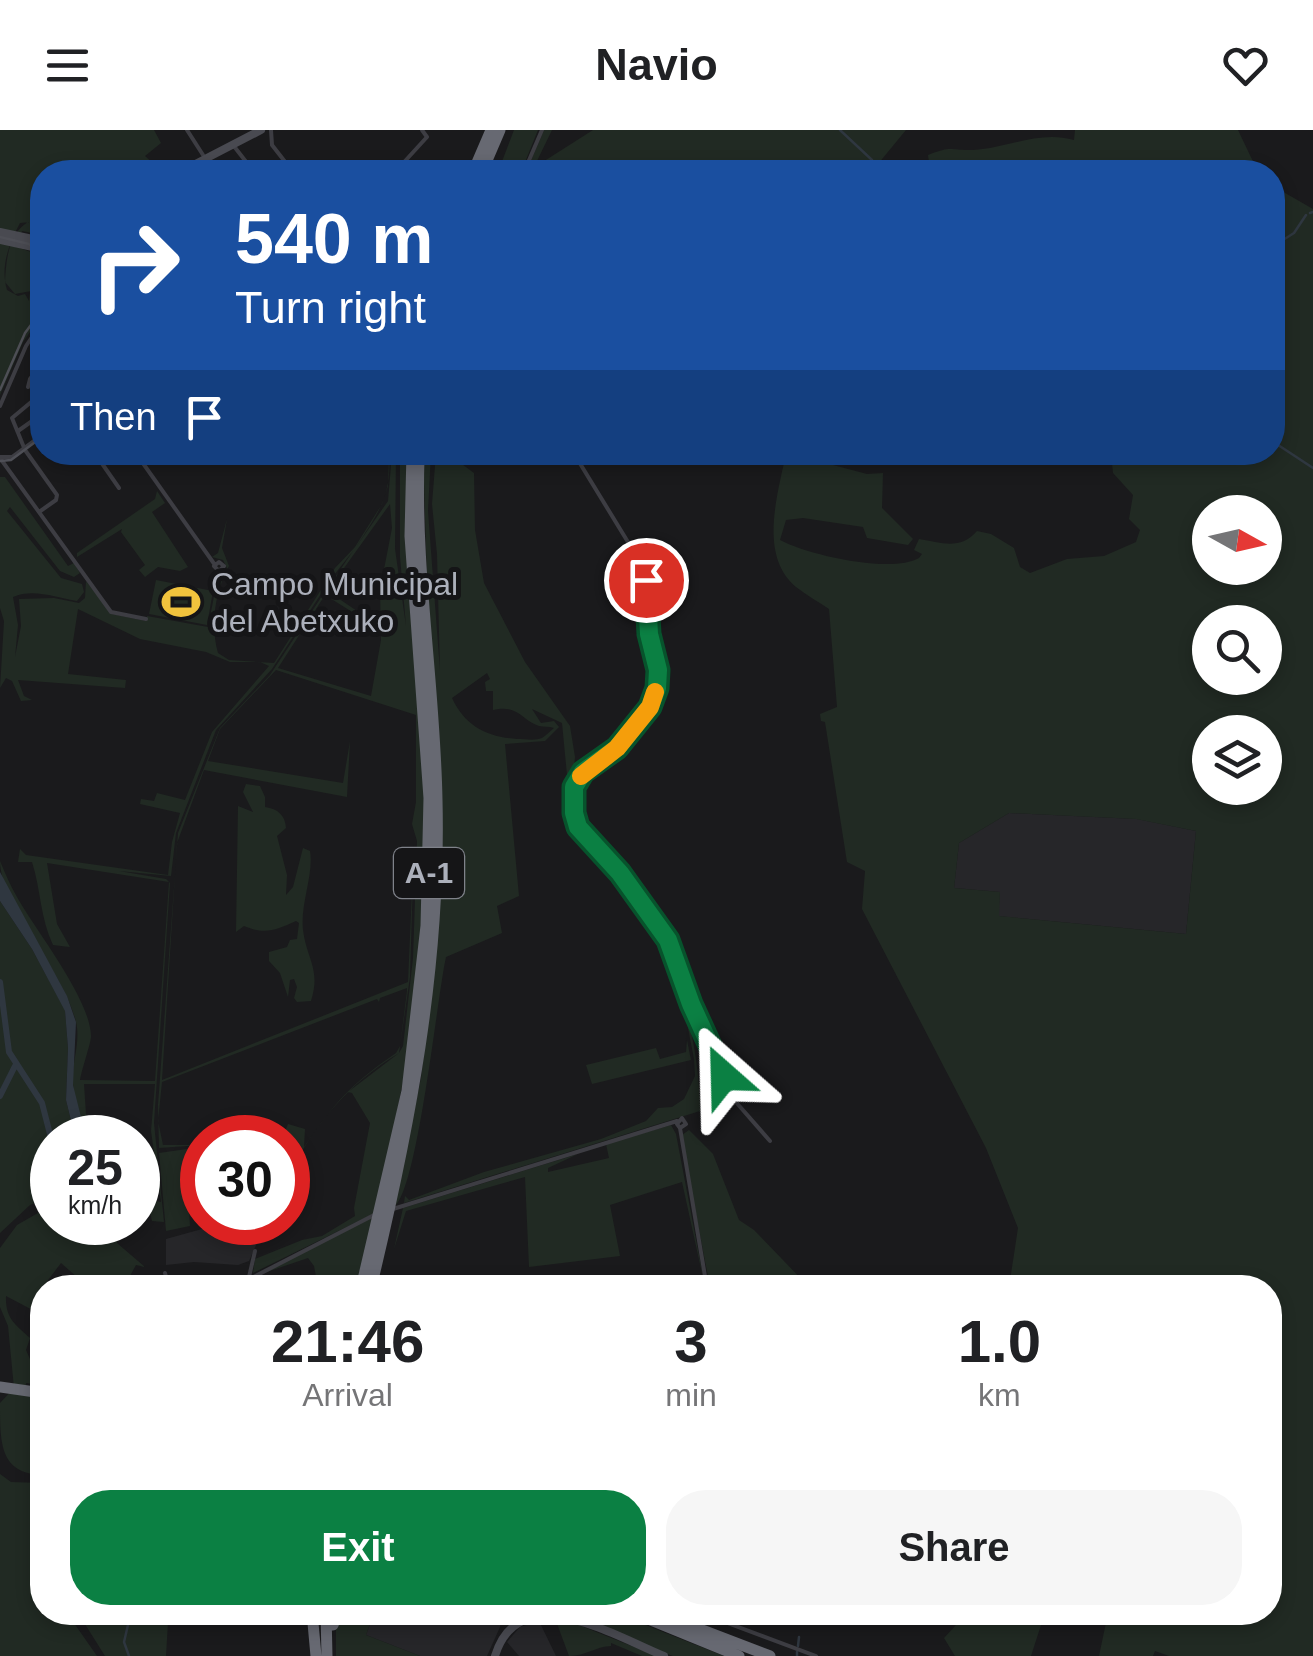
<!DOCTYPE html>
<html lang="en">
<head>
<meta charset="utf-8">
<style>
	:root { --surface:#fff; --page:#f6f6f6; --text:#202124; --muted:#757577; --accent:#0b8043 }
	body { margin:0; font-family:Helvetica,sans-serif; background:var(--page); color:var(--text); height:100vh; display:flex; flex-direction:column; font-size:38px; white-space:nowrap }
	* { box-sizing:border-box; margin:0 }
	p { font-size:32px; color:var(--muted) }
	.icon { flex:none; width:55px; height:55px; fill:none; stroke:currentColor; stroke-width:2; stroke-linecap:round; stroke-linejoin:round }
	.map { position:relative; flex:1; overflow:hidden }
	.sheet { position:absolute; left:30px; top:1145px; width:1252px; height:350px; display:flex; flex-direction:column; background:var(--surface); border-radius:40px; box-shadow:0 5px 15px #0003 }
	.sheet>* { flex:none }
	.banner { position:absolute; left:30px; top:30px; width:1255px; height:305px; border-radius:40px; box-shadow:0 5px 15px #0003; background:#1a4fa0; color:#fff; overflow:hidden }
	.needle { width:65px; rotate:98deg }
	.fabs { position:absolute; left:1192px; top:365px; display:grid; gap:20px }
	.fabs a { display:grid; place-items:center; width:90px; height:90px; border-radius:50%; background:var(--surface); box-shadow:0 5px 15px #0003; font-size:50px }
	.speed { position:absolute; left:30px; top:985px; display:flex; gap:20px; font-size:50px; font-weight:700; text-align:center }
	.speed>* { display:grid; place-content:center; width:130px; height:130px; border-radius:50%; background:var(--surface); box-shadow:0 5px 15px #0003; line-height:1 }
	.speed small { font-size:25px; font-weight:400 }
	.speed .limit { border:15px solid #d22; background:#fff; color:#111 }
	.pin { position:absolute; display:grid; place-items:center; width:85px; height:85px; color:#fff; margin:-42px; border:5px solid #fff; border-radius:50%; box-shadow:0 2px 10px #0007 }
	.me { position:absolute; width:110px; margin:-55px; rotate:335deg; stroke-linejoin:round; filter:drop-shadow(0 0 8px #0008) }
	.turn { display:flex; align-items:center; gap:35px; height:210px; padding:0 40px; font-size:45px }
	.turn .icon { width:130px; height:130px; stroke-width:2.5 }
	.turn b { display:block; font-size:70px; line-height:85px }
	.then { display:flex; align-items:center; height:95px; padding:0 40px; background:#0003; gap:20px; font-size:38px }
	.eta { display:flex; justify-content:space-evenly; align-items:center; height:170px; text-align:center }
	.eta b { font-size:60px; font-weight:800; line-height:70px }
	.cta { display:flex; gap:20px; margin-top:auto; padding:20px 40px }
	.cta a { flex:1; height:115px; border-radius:40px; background:var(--accent); color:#fff; font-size:40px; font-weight:800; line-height:115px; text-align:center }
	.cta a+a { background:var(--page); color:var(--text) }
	header { display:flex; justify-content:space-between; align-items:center; height:130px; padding:0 40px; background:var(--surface); font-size:45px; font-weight:800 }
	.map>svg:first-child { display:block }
</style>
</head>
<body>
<header><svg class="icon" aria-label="menu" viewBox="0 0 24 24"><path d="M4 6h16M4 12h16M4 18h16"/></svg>Navio<svg class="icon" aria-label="heart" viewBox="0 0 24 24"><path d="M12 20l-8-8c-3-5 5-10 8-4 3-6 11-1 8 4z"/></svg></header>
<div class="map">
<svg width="1313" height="1526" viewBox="0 0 1313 1526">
	<rect width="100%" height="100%" fill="#1a1a1c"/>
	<path fill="#262629" d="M1009,683L1137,689L1196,701L1186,804L998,786L1000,762L954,758L959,713Z
		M201,1091L264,1093L265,1095L249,1131L238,1135L194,1132L166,1135V1109L202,1099Z
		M374,1483H501L500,1497L487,1526H420L366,1505Z
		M539,1491L556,1526H519L507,1512L520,1497Z"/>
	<path fill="#212a23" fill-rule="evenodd" d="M0,0H154L161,13L145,26L163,42H42V91L20,93C9,114 0,136 7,160L18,166L25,164L29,171L30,163L40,161L42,170L34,179L30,176L34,182L42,173V185L23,212L0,265Z
		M514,0H538L521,42H498Z
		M544,0H552L536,33L538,35L593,0H906L878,34L884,42H680L568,31L541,42H526Z
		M1075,0H1238L1258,42H935L930,39L928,25C954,15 949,21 973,20C1008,18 1039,0 1074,10Z
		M1273,56L1313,79V1526H1169L1155,1521L1153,1526H1099L1108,1483L1270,1482V1158L1009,1157L1018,1098L986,1018L862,779L865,741L847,732L825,592L821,591L820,584L837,577L829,479C819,472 806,465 796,457C758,425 778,364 786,323H817L833,335L867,344L883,343L882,378L913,409L908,415L867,408L863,397L803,388L786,390L780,410C808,425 891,444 919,428L922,424L914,420L919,409C942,413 961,420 977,401L991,404L1014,418L1020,437L1030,443L1067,429L1104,426L1136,412L1140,400L1129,389L1133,365L1113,343L1111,323L1272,322ZM1265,382V438H1210V382ZM1210,492H1265V548H1210ZM1210,602H1265V658H1210ZM1009,683L1136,689L1196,701L1186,804L999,786L1000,762L954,758L959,713Z
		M28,92L42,93V105L22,101L17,117L42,126V159L15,164L5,152C6,131 8,104 28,92Z
		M389,323C392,365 379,382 356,417L388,371L392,323H396L395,419L406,496L400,427V323H408C415,474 432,633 424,784C418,885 398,985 375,1083L253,1143L255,1129L302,1110L322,1106L355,1086L354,1078L370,993L352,963L348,962L399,923C349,953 313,995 288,1048V1008L283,1007L288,994L305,999L304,1017C335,972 351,954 396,923L400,916L407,861V858L380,868L379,872L377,869L162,952L158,991L163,1015H202L159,1018L158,975L178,703L220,598L270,545L322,466L330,465L327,459L353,421L330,450L272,539L216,600L176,703L171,746L119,741L166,749L170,753L154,993L164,1092L152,1091L149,1078L138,1071V1067L161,1072L151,1001L155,954H84L86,984L96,1007H86C82,991 74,972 73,954C71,934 81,913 76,892C65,843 0,774 0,731C5,743 10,755 17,767C36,801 90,868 91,906C91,913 82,938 80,950L155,951L169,752L47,733L57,794L70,817L53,815C40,788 41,760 32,732H18L20,719L26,725L168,745L172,712L180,683L140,674L141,669L154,671L157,663L185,670L212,602L269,536L260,532H230L206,522L140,509L78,479L68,544L126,550L125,558L18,550L24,566L32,570L21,571L12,551L6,548L0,558L4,491L0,478V347H5L68,436L74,433L80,443L74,447L60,441L10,377L7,381L61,448L82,454L84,462L77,471C56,468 34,458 13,467L18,495L15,527L21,496L19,469L54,468L79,473L85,468L86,451L112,484L146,491L147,486L208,497L218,446L227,438L223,430L212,427L218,423L227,389L222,418L229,436C215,461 210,495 218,523L229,530L274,533L335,438L355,417L382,374L388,356ZM390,374L392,398L380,460L381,510L371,566L278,538L325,465L357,485V481L329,462V459ZM276,540L416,585V672L412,694L417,711L413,828L403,916L399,923L410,847L414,715L408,852L162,950L177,713L204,640L347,667L350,611L343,653L208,631L220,599Z
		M423,323H431L428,381L440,541L437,424L432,374L436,323H447L474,343L475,400L484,453L525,532L570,596L575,627L570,676L562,593L532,579L541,593L554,591L559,597L545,611L505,614L519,766L497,776L502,803L446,827C437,867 418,1059 394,1077L421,948L438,800ZM487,543L490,549L485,552L486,561H493V580C518,574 521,590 539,596C544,597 549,596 554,598C550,601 547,605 542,608C535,611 525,609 517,609C487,607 465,596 452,568Z
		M157,361L165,373L152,382L188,437L180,441L158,437L145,447L139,440L145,435L121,402L122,399L77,427V423L155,369Z
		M156,450L213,461L207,495L149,484Z
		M246,654L260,656L265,667V677C278,679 285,685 286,698L277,706L287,745L286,765L293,757L303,718L310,721C314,745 300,774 303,800C307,830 321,839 311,871L297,872L294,868L297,857L294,849L290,850L288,867L280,843L269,831V822L287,817L290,810L297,809L299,793L296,791C276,800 265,805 244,796L236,802L238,676L253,682L243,662Z
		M0,771L32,819L65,880L68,918L66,970L75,1007L52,1008V1066L30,1075L0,1103Z
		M668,824C688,880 699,923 700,981L404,1073L405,1066L409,1070L484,1042L601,1009L646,991L658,978L672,977L684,969L695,946L694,929L683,872Z
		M687,910L691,930L592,954L586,935L656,918L660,929L686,922Z
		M671,995L676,1004L705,1157L682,1052L610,1075L620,1126L529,1137L525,1047L406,1081L394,1119L403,1078L578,1024L548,1038V1042L609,1028L606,1014Z
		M689,1000L713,1024L739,1090L754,1100L809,1157H710L682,1011V1005Z
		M187,1019L191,1050L202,1052V1091L196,1074L193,1073L189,1078L190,1096L166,1101L159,1023Z
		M52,1075V1092L115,1093L120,1100L117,1113L145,1137L136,1135L124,1157L71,1158L78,1148L61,1133L42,1158V1185L6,1166C5,1189 16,1195 30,1208L26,1220L41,1255L26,1253L27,1265L36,1267L32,1290L42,1299V1345C0,1343 0,1314 0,1273L14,1258L8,1196L0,1177V1118L17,1095Z
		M374,1086L356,1157H318L314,1136L308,1128L255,1146Z
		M0,1344L11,1352L42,1353V1482L67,1483L97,1526H0Z
		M341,1482L374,1483L366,1505L420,1526H336V1494Z
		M78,1483H173L168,1492L166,1526H105Z
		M552,1483H615L724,1526H673Z
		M967,1483V1482L1049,1483L1041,1495L1031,1526H955L944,1508Z
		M538,1488L571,1492L657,1526H642L611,1513V1516C597,1516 586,1526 569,1526L556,1491H541L540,1494Z"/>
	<path fill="#2f3740" d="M0,742L67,866L76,892L73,955L86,1007H75L66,970L68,918L65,881L32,819L0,771Z"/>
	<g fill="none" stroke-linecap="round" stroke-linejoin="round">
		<path stroke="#2f3740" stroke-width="2.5" d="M840,0L872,30
			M877,36L886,42
			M1310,83L1313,82
			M1272,117L1294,103L1306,85
			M1272,311L1313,338
			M798,1516L799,1507
			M129,1526L124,1512L131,1482
			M797,1526V1522"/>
		<path stroke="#2f3740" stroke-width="6" d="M0,852L9,922L42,973L52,1012
			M0,966L15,936
			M50,1072L52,1053"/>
		<path stroke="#3d3d43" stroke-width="4" d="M187,0L203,25
			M271,0L272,15L293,42
			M233,15L254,42
			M395,42L427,7L422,0
			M524,42L542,0
			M28,257L30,249L42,233
			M0,276L26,216L42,192
			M18,301L42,284
			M94,322L119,358
			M135,322L215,435
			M178,322L183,329
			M573,322L642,435L646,450L649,504L657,540V558L650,577L617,618L583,642L574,657V683L578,697L620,743L668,810L691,873L735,971L770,1011
			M0,327H12L42,305
			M0,328L111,482L146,489
			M39,382L56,370L57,365L25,320L12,288L42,263
			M219,432L224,436L219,441L214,436Z
			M680,998L686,994L682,988L677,994L680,998L707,1158
			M393,1079L677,991
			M165,1143L169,1158
			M249,1147L255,1121
			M232,1158L376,1084
			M698,1482L816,1526
			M511,1498L512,1485L524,1488"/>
		<path stroke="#494a51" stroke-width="8" d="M180,42L261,0
			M0,102L42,111
			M0,110L42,119
			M495,1526C519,1447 615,1506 664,1526"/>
		<path stroke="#676972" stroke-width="11" d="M473,42L491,0
			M482,42L500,0
			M361,1158L407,961L426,796L429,668L410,406L412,322
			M371,1158C410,996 441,837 437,670C435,556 415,443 419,329
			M0,1257L42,1263
			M312,1482L316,1526
			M326,1482L327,1526
			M631,1482L739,1526
			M655,1482L770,1526
			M333,1495L338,1482"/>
		<path stroke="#4e4f56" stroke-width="2.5" d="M0,107L29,114L42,126
			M0,260L25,203L42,180
			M0,331L11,330L42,307"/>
	</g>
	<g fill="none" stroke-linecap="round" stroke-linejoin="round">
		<g stroke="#07532c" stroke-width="25">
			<path id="route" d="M646,450L649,504L658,540L657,558L650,577L617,618L583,642L574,657V683L578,697L620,743L668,810L691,874L724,946"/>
		</g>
		<use href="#route" stroke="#0b8043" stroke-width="18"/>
		<path stroke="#f59e0b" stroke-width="18" d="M581,646L617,618L650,577L655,562"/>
	</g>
	<defs>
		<g id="stadium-bare" transform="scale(3)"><path d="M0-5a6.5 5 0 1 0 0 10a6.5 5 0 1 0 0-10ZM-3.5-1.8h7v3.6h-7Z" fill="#f1c33d" stroke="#151517" stroke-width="2.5" paint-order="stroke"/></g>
	</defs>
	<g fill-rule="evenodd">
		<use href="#stadium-bare" x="181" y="472"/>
	</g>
	<g text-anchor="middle" stroke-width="10" stroke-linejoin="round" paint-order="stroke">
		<rect fill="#151517" stroke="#7f828a" stroke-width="2.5" x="394" y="718" width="70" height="50" rx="8"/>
		<g font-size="30" font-weight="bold" fill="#acb0bb">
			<text x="429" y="753">A-1</text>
		</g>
		<g font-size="32" fill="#acb0bb" stroke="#151517" text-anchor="start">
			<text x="211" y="465">Campo Municipal<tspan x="211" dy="37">del Abetxuko</tspan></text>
		</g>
	</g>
</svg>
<div class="fabs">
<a><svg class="needle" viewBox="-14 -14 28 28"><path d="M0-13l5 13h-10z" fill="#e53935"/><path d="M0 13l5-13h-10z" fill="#757577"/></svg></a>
<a><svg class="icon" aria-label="search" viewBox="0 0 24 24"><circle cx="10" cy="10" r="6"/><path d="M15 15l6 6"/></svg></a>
<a><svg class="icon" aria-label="layers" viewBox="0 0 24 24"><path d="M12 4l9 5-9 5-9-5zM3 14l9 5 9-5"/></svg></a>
</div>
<div class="speed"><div>25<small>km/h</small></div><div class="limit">30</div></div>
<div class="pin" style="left:646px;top:450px;background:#d93025"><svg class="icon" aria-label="arrive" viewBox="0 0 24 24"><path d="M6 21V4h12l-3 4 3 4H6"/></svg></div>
<svg class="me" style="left:724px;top:946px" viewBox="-20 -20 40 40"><path d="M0-17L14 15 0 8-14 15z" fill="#0b8043" stroke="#fff" stroke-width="4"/></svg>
<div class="banner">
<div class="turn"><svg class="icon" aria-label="right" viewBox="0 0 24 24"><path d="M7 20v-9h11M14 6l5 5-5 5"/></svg><div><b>540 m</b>Turn right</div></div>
<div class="then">Then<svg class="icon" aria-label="arrive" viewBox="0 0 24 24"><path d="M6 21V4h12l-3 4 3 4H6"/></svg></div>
</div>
<section class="sheet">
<div class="eta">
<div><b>21:46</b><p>Arrival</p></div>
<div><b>3</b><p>min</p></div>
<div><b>1.0</b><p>km</p></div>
</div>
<div class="cta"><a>Exit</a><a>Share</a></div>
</section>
</div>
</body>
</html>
